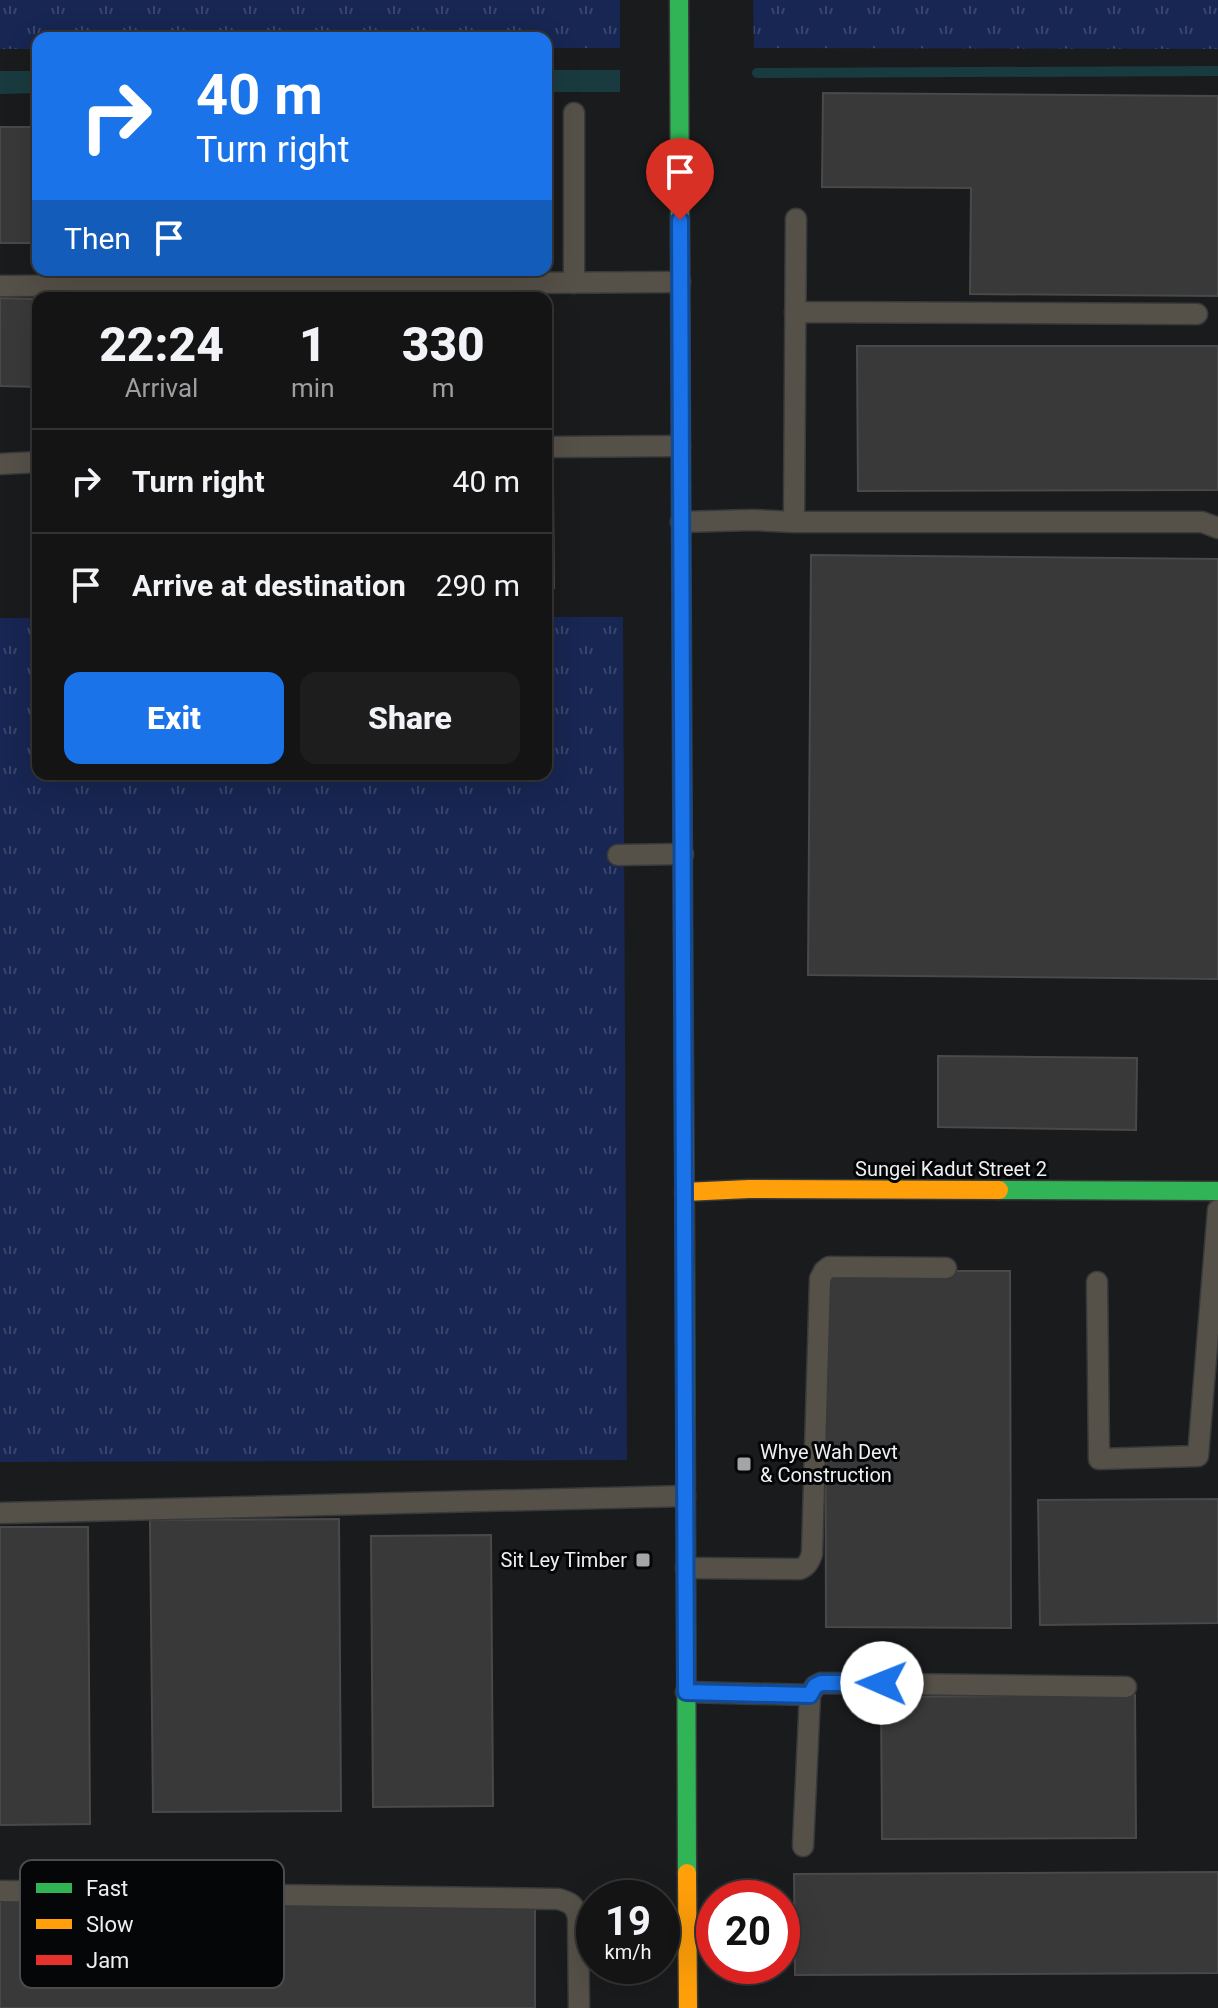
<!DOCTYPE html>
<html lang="en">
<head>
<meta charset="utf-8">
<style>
	:root { --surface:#141415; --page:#1d1d1e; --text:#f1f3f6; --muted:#9d9ea0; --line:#333334; --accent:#1a73e8 }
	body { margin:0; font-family:Roboto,sans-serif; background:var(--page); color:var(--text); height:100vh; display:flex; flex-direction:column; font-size:30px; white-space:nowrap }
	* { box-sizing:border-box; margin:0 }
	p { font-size:26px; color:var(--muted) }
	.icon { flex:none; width:44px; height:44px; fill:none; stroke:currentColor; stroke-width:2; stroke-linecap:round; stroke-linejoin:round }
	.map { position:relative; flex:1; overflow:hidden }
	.drawer { position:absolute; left:32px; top:292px; width:520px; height:488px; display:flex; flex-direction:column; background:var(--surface); border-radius:16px; box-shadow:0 8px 32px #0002,0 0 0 2px var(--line) }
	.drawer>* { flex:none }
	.banner { position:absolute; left:32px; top:32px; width:520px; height:244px; border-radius:16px; box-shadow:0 8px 32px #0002,0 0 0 2px var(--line); background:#1a73e8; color:#fff; overflow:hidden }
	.speed { position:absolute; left:576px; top:1880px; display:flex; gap:16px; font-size:40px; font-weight:700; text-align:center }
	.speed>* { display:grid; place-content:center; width:104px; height:104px; border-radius:50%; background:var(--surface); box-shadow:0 8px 32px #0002,0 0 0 2px var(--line); line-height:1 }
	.speed small { font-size:20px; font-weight:400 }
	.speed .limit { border:12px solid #d22; background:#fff; color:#111 }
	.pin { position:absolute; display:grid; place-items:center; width:68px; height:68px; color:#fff; margin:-82px -34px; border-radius:50% 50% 50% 0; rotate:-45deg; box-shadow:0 0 8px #0007 }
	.pin .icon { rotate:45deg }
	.me { position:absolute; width:88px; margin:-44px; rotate:271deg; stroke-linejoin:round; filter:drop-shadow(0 0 6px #0008) }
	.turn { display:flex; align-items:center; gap:28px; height:168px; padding:0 32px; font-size:36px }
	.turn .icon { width:104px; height:104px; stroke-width:2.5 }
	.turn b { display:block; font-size:56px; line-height:68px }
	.then { display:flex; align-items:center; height:76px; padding:0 32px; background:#0003; gap:16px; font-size:30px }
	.eta { display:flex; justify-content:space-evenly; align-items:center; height:136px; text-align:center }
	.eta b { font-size:48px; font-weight:800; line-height:56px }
	.button { display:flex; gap:16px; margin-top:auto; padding:16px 32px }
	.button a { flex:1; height:92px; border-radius:16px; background:var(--accent); color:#fff; font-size:32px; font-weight:800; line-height:92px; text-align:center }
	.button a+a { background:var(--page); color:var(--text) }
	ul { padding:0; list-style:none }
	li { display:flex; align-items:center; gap:24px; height:104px; padding:0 32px; border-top:2px solid var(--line) }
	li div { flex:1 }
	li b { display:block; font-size:30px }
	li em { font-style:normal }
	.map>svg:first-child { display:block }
</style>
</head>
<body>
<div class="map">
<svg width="1218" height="2008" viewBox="0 0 1218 2008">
	<defs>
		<pattern id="grass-tufts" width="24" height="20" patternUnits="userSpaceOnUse" patternTransform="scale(2)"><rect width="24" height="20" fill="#172652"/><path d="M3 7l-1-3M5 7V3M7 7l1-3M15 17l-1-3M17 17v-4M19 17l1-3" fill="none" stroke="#39466b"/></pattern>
	</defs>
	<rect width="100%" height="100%" fill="#1a1b1c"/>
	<path fill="url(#grass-tufts)" d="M0,0H620V48H546V38H38V49H0Z
		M753,0H1218V49L754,48Z
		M546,617H623L627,1460L0,1462V618H38V774H546Z"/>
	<path fill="#193b3f" d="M546,70H620V92H546Z
		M0,71H38V93L0,94Z"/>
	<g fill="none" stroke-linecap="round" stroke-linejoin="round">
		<path stroke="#193b3f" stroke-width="10" d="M757,73L1218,71"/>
	</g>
	<path fill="#393939" stroke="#4a494a" stroke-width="2" d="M823,93L1218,96V296L970,294L971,188L822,187Z
		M0,127H38V243H0Z
		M0,298L38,299V387L0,386Z
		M857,346H1218V490L858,491Z
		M546,482H553L554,588H546Z
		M811,555L1218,559V979L808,975Z
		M938,1056L1137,1058L1136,1130L938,1127Z
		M825,1271H1010L1011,1628L826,1627Z
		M1218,1499V1623L1040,1625L1038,1500Z
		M339,1519L341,1811L153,1812L150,1520Z
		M0,1527H88L90,1824L0,1825Z
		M491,1535L493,1806L373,1807L371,1536Z
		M1135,1695L1136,1838L882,1839L881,1697Z
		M1218,1872V1973L795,1975L794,1874Z
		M0,1901L535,1902V2008H0Z"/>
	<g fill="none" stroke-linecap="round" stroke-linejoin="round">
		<g stroke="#38393a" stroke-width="23">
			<path id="lane" d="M574,113V283
				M0,286L680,282
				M795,312L1197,314
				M546,447L680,446
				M0,464L38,462
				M681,522L752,520L794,522H1202L1218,528
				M794,522L796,219
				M618,855L683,854
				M1097,1282L1099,1459L1198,1456L1218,1210
				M0,1513L685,1496
				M686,1568L800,1569C807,1566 809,1562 812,1554L820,1279L824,1271L829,1267L946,1268
				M686,1692L810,1695
				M803,1846L810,1695L815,1686L821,1683L1126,1687
				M0,1891L558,1899C570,1902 575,1905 578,1917L579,2008"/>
		</g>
		<g stroke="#38393a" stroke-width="21">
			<path id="fast" d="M679,0L681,486
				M999,1190L1218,1191
				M685,1245L687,1873"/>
		</g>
		<g stroke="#38393a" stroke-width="21">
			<path id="slow" d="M683,931L685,1245
				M684,1192L749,1189L999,1190
				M687,1873L688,2008"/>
		</g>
		<g stroke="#38393a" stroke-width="21">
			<path id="jam" d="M681,486L683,931"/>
		</g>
		<use href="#lane" stroke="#555148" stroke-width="20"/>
		<use href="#fast" stroke="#30b455" stroke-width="18"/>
		<use href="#slow" stroke="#ff9f0a" stroke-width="18"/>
		<use href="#jam" stroke="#e5322d" stroke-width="18"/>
	</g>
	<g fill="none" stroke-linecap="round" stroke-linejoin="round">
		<g stroke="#114b97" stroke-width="20">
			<path id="route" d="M680,220L686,1692L810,1695L815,1686L821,1683H882"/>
		</g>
		<use href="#route" stroke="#1a73e8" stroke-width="14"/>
	</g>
	<g fill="#a4a5a6" stroke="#050607" stroke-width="3">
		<rect x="736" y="1456" width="16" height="16" rx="4"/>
		<rect x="635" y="1552" width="16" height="16" rx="4"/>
	</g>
	<g text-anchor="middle" stroke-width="6" stroke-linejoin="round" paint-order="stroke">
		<g font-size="20" fill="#eeeff0" stroke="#050607">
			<text x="951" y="1176">Sungei Kadut Street 2</text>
		</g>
		<g font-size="20" fill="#eeeff0" stroke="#050607" text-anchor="start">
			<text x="760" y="1459">Whye Wah Devt<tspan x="760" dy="23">&amp; Construction</tspan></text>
			<text x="627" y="1567" text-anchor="end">Sit Ley Timber</text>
		</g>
	</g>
	<rect x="20" y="1860" width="264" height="128" rx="12" fill="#050607" stroke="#4b4c4d" stroke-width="2"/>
	<rect x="36" y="1883" width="36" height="10" fill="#30b455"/>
	<rect x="36" y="1919" width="36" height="10" fill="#ff9f0a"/>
	<rect x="36" y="1955" width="36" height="10" fill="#e5322d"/>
	<g font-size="22" fill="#eeeff0">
		<text x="86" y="1896">Fast</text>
		<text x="86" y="1932">Slow</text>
		<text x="86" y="1968">Jam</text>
	</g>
</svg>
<div class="speed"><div>19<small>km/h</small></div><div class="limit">20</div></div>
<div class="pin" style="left:680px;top:220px;background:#d93025"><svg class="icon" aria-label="arrive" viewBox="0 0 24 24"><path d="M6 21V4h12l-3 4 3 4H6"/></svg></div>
<svg class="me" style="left:882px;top:1683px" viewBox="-20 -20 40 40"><circle r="19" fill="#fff"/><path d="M0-13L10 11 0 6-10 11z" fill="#1a73e8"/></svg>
<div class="banner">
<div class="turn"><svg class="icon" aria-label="right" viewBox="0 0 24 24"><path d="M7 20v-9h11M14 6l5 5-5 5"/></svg><div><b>40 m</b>Turn right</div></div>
<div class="then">Then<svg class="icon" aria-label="arrive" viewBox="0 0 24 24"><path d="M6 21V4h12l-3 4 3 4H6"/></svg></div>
</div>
<section class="drawer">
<div class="eta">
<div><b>22:24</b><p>Arrival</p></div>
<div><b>1</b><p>min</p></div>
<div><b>330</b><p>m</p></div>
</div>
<ul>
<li><svg class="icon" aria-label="right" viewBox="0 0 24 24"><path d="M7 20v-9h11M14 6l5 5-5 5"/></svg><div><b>Turn right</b></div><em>40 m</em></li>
<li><svg class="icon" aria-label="arrive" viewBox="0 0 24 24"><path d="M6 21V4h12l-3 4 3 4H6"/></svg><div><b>Arrive at destination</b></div><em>290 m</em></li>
</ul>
<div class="button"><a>Exit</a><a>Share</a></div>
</section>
</div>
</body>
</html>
